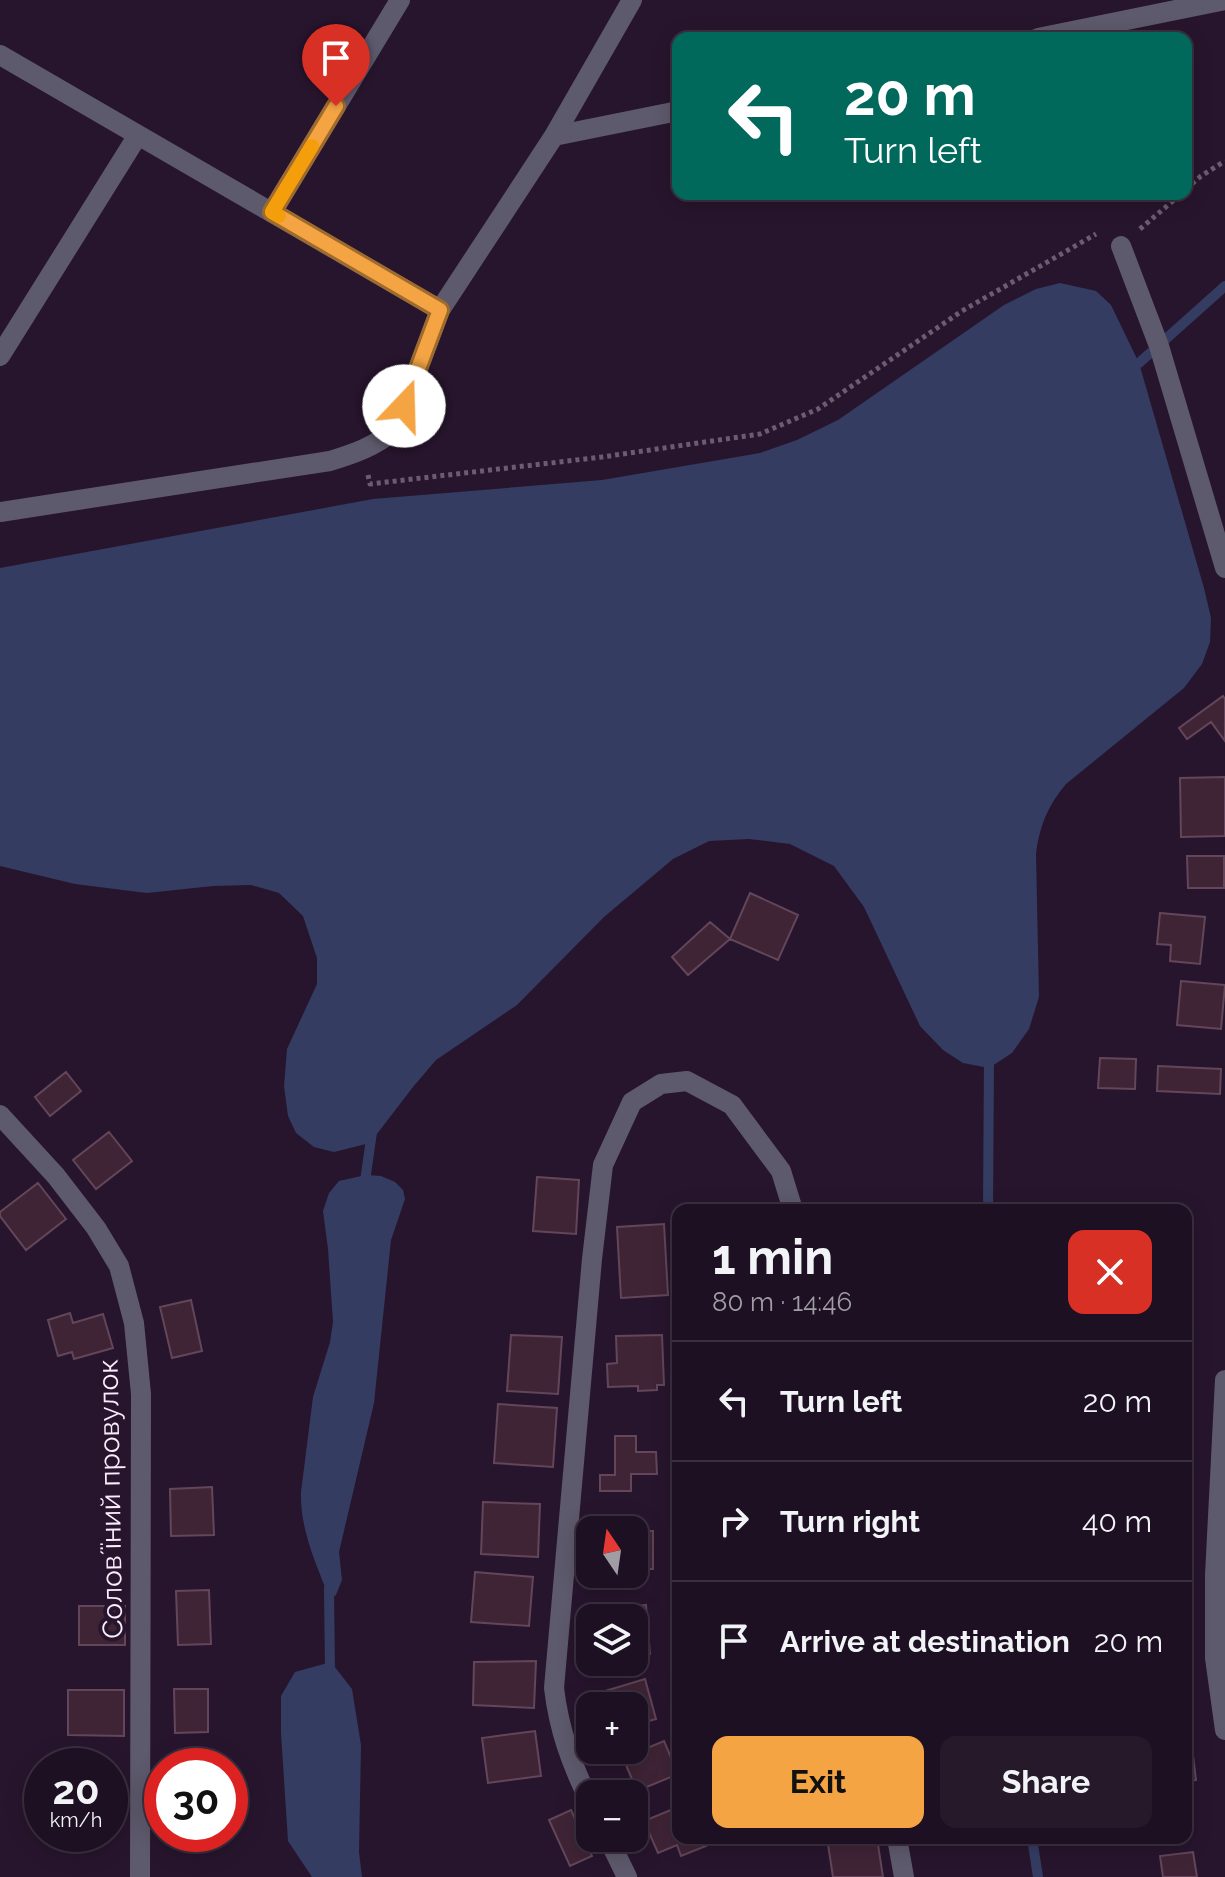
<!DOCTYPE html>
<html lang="en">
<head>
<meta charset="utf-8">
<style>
	:root { --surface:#1d1022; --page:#25192a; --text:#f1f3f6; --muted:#a09da5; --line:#3b3040; --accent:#f4a443 }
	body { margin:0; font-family:Raleway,sans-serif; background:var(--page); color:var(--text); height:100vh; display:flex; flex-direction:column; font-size:30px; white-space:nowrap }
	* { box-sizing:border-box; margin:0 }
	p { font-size:26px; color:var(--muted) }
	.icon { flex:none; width:44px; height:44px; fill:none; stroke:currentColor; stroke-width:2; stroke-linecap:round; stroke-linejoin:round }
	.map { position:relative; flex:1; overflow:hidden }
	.details { position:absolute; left:672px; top:1204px; width:520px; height:640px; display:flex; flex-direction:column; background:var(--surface); border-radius:16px; box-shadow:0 4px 20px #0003,0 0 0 2px var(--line) }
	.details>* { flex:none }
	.banner { position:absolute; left:672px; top:32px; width:520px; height:168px; border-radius:16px; box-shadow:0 4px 20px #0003,0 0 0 2px var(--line); background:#00695c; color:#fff; overflow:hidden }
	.needle { width:52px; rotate:347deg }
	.buttons { position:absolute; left:576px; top:1516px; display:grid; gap:16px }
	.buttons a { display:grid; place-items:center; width:72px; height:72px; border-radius:16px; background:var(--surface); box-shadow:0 4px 20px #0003,0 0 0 2px var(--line); font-size:40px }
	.speed { position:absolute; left:24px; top:1748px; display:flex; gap:16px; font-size:40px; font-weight:700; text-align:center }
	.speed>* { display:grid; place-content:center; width:104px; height:104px; border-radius:50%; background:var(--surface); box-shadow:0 4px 20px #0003,0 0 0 2px var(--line); line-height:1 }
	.speed small { font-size:20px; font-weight:400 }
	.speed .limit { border:12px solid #d22; background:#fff; color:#111 }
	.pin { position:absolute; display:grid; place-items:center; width:68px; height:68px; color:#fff; margin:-82px -34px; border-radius:50% 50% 50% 0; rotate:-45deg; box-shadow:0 0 8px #0007 }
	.pin .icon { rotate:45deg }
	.me { position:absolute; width:88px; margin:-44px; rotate:21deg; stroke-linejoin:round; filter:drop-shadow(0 0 6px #0008) }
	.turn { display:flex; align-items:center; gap:28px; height:168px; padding:0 40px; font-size:36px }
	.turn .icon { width:104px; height:104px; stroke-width:2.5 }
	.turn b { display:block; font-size:56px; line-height:68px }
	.round { display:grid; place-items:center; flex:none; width:84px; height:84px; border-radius:16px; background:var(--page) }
	.summary { display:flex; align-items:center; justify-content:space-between; height:136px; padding:0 40px }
	h1 { font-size:48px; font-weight:700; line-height:60px }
	.primary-button { display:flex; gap:16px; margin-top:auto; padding:16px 40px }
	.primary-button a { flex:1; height:92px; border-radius:16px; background:var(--accent); color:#111; font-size:32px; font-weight:700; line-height:92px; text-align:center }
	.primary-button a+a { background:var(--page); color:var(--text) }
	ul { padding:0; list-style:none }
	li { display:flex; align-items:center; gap:24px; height:120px; padding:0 40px; border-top:2px solid var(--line) }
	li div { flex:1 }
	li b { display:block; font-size:30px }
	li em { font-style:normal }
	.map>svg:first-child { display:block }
</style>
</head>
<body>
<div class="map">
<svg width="1225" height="1877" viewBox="0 0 1225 1877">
	<rect width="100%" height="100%" fill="#27152d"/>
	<path fill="#343c62" d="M1060,283L1096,291L1111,305L1139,363L1204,588L1211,618L1210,642L1202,664L1184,688L1066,784C1048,805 1039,827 1036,854L1039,997L1029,1029L1012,1053L989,1068L963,1063L943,1050L920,1026L864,907L834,866L790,844L749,839L709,841L673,859L604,917L517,1005L436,1060L413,1087L370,1143L334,1152L314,1147L296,1133L288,1116L284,1086L287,1049L317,984V958L303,916L279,893L251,885L213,886L147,893L75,884L0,866V568L373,499L602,480L760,453L797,440L838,420L1004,305L1036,289Z
		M366,1175L381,1176L395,1182L403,1190L405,1199L391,1240L374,1403L339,1552L342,1580L336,1595L330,1599C316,1564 300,1530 301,1492L313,1397L330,1342L333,1322L328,1249L323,1211L329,1193L339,1181Z
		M331,1662L352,1689L361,1745L359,1852L362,1877H312L288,1841L281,1733V1696L295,1672Z"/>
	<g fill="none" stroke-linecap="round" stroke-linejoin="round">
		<path stroke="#343c62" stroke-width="10" d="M1130,368L1139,363L1225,286
			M364,1188L372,1132
			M988,1210L989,1056
			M329,1588L330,1672
			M1032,1838L1038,1877"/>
	</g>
	<path fill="#3f2436" stroke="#634659" stroke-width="2" d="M1223,696L1225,699V741L1211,722L1187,739L1179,728Z
		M1225,777V836L1181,837L1180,778Z
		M1187,856H1224V888H1188Z
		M750,893L798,915L778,960L730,939Z
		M1160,913L1205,917L1200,964L1170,961L1171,945L1157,944Z
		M710,922L730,939L688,975L672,957Z
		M1181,981L1225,985L1221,1029L1177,1025Z
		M1100,1058L1136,1059L1135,1089L1098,1088Z
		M1158,1066L1221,1069L1220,1094L1157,1091Z
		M66,1072L81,1091L50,1116L35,1097Z
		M109,1132L132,1161L96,1189L73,1160Z
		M537,1177L579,1180L576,1234L533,1231Z
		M38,1183L66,1219L26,1250L0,1216V1212Z
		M664,1224L668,1295L621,1298L617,1227Z
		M191,1300L202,1351L172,1358L160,1307Z
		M70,1313L73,1323L103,1314L113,1348L74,1359L72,1352L58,1356L48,1320Z
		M511,1335L562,1337L558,1394L507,1391Z
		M662,1335L664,1385H657V1390L638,1391V1386L608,1387L607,1364L617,1363L616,1336Z
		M498,1404L557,1408L553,1467L494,1463Z
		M615,1436H636V1452H656L657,1474H631V1491H600V1475H615Z
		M212,1487L214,1535L171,1536L170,1489Z
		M483,1502L540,1504L538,1557L481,1554Z
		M634,1531H653V1569H634Z
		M475,1572L533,1577L529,1626L471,1622Z
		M209,1590L211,1644L178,1645L176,1591Z
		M646,1605L650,1654L634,1656V1618H607L606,1608Z
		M79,1606H125V1645H79Z
		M536,1661L534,1708L473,1705L474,1662Z
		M645,1679L656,1719L634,1725V1706H595L592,1695Z
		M174,1689H208V1732L175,1733Z
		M68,1690H124V1736L68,1735Z
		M1186,1714H1188L1196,1780L1186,1782Z
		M535,1731L541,1776L488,1783L482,1738Z
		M664,1741L678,1774L637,1791L623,1758Z
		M678,1807V1838H702L706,1846L681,1856L677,1845L658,1853L644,1821Z
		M571,1810L592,1856L570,1866L549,1820Z
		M827,1838H877L883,1877H833Z
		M1193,1852L1197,1877H1163L1160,1856Z"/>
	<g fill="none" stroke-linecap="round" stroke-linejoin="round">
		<path stroke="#6c5c71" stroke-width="5" stroke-dasharray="4 4" stroke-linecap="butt" d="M1186,189L1201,176L1225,161
			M1140,229L1181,194
			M368,475L370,484L602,457L760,434L818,409L962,311L1096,234"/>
		<path stroke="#5e5a6d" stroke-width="20" d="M1038,38L1225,0
			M0,55L440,310
			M554,136L678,111
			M272,212L400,0
			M1121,246L1159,346L1225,568
			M0,356L138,135
			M0,512L330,461C356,453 373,447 395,430L440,310L554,136L632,0
			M0,1115L56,1176L96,1228L119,1266L134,1323L141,1394L140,1877
			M1225,1380L1215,1575V1658L1225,1730
			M590,1802C571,1763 559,1730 554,1688L592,1259L603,1165L632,1102L661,1084L687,1081L732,1105L781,1171L793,1210
			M608,1838L627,1877
			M897,1838L904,1877"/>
	</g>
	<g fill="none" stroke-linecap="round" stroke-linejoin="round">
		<g stroke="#9f6b2c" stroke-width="20">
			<path id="route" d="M336,106L272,212L440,310L404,406"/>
		</g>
		<use href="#route" stroke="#f4a443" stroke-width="14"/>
		<path stroke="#f59e0b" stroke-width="14" d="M279,216L272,212L312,146"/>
	</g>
	<g text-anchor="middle" stroke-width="8" stroke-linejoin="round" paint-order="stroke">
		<g font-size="28" fill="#faeefe" stroke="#27152d">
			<text transform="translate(110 1499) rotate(-91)" y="10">Соловʼїний провулок</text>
		</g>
	</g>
</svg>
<div class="buttons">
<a><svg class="needle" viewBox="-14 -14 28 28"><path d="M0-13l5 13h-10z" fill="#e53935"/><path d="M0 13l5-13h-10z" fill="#a09da5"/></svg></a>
<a><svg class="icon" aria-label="layers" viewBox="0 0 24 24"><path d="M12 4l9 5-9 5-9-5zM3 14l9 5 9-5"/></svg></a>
<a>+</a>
<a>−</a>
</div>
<div class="speed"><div>20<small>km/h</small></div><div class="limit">30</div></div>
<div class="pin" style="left:336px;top:106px;background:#d93025"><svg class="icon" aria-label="arrive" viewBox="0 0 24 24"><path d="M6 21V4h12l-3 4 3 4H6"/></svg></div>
<svg class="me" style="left:404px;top:406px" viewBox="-20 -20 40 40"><circle r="19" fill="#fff"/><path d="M0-13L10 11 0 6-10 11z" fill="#f4a443"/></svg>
<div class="banner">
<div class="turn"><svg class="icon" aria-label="left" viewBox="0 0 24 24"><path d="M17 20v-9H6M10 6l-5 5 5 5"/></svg><div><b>20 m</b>Turn left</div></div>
</div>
<section class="details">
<div class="summary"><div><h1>1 min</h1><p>80 m · 14:46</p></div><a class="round" style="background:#d93025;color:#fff"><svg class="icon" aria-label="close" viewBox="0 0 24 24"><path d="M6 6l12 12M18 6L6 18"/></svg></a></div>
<ul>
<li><svg class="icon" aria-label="left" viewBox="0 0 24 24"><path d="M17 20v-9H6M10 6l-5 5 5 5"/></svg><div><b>Turn left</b></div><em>20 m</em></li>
<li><svg class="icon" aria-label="right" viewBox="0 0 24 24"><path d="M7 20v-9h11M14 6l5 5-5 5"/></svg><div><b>Turn right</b></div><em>40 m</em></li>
<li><svg class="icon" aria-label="arrive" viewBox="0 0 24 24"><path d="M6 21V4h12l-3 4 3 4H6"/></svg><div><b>Arrive at destination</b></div><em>20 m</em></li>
</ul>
<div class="primary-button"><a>Exit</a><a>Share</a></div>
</section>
</div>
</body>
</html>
